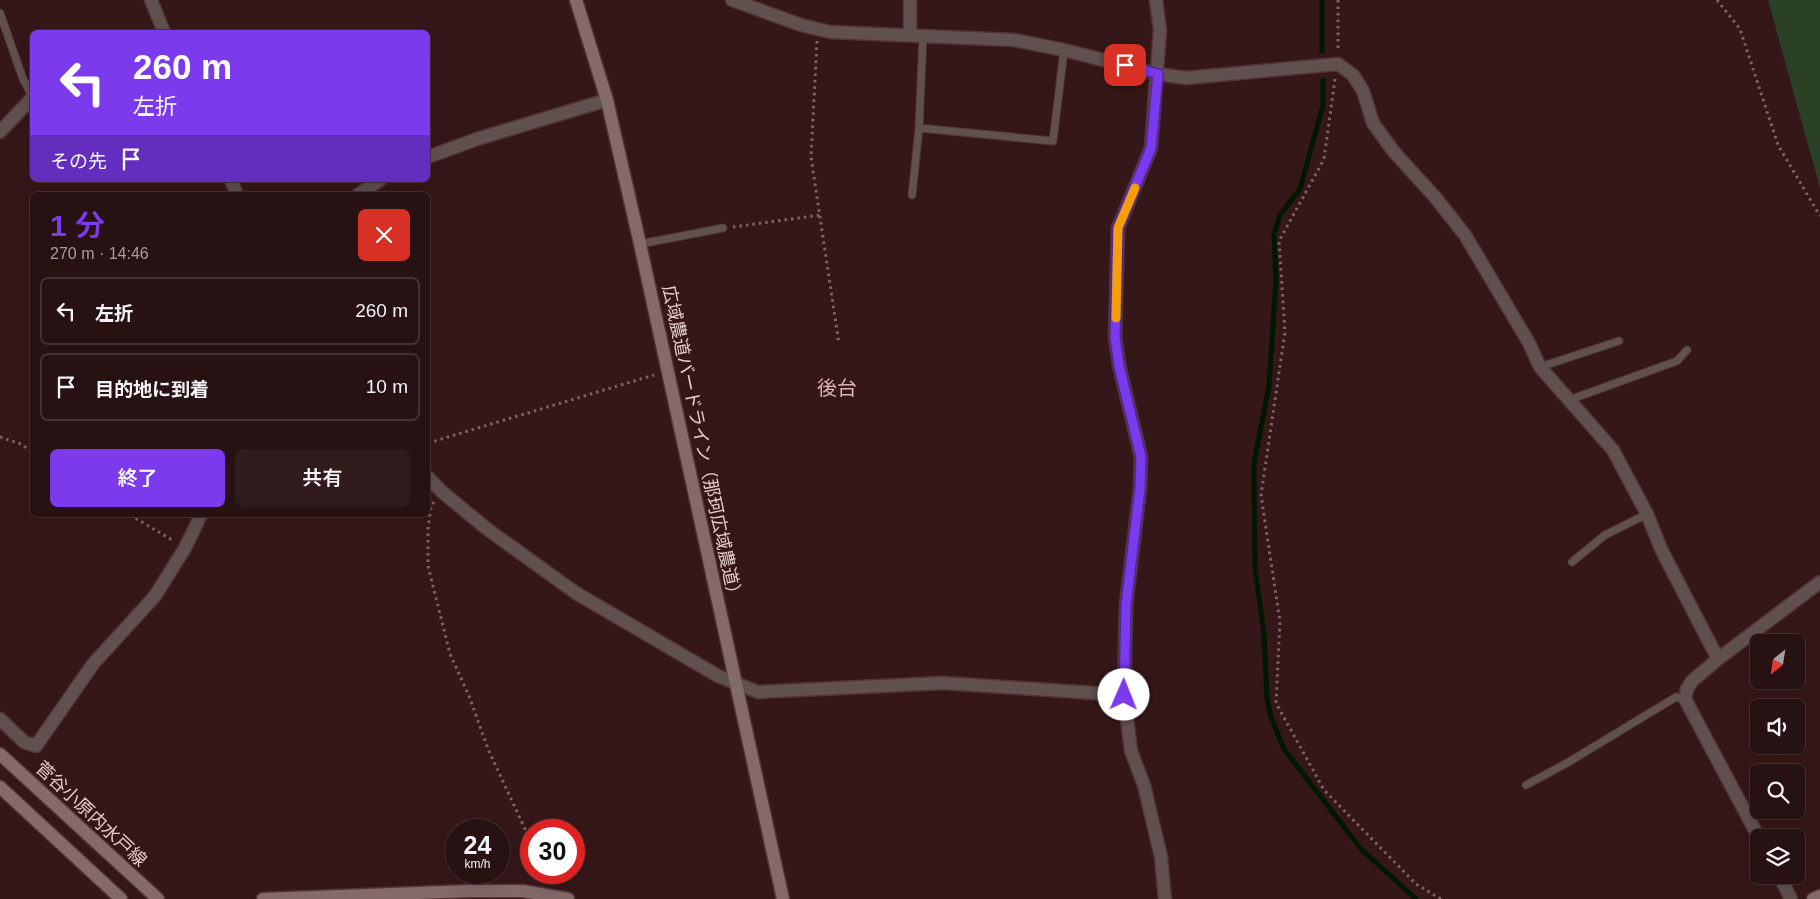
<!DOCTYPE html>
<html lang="ja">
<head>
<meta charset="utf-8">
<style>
	:root { --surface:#281113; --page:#301a1c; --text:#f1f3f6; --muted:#a59da0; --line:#443133; --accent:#7c3aed }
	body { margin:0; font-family:Helvetica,"Noto Sans JP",sans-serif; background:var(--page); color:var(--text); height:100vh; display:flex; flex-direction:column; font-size:19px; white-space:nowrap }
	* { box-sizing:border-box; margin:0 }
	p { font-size:16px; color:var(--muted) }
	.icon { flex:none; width:28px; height:28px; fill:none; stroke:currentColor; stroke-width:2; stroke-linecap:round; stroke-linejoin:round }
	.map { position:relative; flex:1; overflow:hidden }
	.drawer { position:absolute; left:30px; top:192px; width:400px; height:325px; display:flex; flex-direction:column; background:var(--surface); border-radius:8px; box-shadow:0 5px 20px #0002,0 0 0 1px var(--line) }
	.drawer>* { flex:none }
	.banner { position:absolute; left:30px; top:30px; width:400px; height:152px; border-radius:8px; box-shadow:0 5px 20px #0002,0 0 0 1px var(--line); background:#7c3aed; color:#fff; overflow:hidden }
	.needle { width:32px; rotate:210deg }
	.controls { position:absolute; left:1750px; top:634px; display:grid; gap:10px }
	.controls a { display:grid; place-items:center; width:55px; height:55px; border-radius:8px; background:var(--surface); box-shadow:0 5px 20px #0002,0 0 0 1px var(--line); font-size:25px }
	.speed { position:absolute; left:445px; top:819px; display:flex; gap:10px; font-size:25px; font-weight:700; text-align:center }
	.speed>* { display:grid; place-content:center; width:65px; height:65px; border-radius:50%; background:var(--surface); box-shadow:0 5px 20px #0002,0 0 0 1px var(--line); line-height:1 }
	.speed small { font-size:12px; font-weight:400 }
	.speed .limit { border:8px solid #d22; background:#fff; color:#111 }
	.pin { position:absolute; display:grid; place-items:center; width:42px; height:42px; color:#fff; margin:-21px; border-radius:10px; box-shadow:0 2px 8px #0006 }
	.me { position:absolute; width:55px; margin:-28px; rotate:1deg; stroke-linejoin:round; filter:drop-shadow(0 0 4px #0008) }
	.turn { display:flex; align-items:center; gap:18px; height:105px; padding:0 20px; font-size:22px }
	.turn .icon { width:65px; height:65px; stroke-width:2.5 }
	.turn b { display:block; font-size:35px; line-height:42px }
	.then { display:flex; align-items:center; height:48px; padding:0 20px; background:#0003; gap:10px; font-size:19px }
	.round { display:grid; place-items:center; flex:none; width:52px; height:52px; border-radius:8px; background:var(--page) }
	.headline { display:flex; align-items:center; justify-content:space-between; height:85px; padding:0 20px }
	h1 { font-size:30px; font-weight:600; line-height:38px; color:var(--accent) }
	.cta { display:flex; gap:10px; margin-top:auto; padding:10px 20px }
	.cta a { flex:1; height:58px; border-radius:8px; background:var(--accent); color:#fff; font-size:20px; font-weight:600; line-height:58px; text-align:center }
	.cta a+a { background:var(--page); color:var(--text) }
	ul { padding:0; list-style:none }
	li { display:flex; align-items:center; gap:15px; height:68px; margin:0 10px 8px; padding:0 10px; border:2px solid var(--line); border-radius:8px }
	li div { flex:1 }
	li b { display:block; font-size:19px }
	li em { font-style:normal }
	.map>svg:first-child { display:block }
</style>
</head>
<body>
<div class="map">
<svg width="1820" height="899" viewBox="0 0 1820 899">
	<rect width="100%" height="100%" fill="#361719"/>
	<path fill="#2a4127" d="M1768,0H1820V188Z"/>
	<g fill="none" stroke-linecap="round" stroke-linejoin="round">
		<path stroke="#001700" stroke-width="5" d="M1322,51V0
			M1323,80V105L1300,189L1280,215L1274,234L1276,279L1269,386L1254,463L1255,569L1264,633L1267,700L1271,717L1284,749L1361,849L1416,899"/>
		<g stroke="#523436" stroke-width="9">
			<path id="lane" d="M0,13L23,79L32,96
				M919,128L1053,141L1064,50
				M912,195L919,128L923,35
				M640,244L723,228
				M1540,367L1619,341
				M1569,400L1677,361L1687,350
				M1572,562L1605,535L1647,514
				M1526,785L1567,763L1676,697L1685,699"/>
		</g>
		<g stroke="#523436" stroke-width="15">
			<path id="street" d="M151,0L164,32
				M732,0L801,25L830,32L1014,40L1064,50L1158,74L1186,78L1338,64L1353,75L1363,91L1373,123L1394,152L1435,197L1465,235L1529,343L1540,367L1613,450L1647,514L1662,551L1718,659
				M910,0V35
				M1156,0L1160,30L1151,148L1118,228L1115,337L1119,365L1141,457L1140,488L1126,605L1124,695L1131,751L1144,785L1161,857L1165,899
				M0,132L32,98
				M428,157L477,139L607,100
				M231,180L237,195
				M358,195L380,180
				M428,477L441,491L487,529L576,593L718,676L758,692L943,683L1124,695
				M0,719L24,742L36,746L93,664L155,596L185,548L201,515
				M1759,838L1685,699L1687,689L1692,681L1718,659L1820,582
				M1779,875L1791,899"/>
		</g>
		<g stroke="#523436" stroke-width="15">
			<path id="secondary" d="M576,0L607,100L640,244L783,899
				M0,754L158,899
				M0,787L121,899
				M263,899L469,891H523L568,899
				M1813,899L1820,896"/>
		</g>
		<path stroke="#7f6465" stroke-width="3" stroke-dasharray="2.5 4" stroke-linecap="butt" d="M1338,0V51
			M1717,0L1740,29L1778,145L1820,216
			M817,41L811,157L839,344
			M1335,79L1324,159L1279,241L1285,332L1261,495L1280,622L1276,703L1324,790L1416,884L1441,899
			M733,227L820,215
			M0,437L21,444L32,452
			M428,443L654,375
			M434,502L431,507L428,529V566L450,654L469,696L488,749L531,842
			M130,515L174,541
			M541,872L543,882"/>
		<use href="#lane" stroke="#615050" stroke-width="7"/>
		<use href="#street" stroke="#615050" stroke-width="12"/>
		<use href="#secondary" stroke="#846a6a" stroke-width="12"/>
	</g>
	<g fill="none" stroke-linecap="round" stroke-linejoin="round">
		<g stroke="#51269a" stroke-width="12">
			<path id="route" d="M1124,695L1126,605L1140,488L1141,457L1119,366L1115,337L1118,228L1151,148L1158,74L1125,65"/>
		</g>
		<use href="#route" stroke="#7c3aed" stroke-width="9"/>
		<path stroke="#f59e0b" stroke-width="9" d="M1116,318L1118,228L1135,188"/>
	</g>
	<g text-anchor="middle" stroke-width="5" stroke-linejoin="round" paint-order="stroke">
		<g font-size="18" fill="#e2cccc" stroke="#361719">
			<text transform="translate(702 444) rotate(78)" y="6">広域農道バードライン（那珂広域農道）</text>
			<text transform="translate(91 814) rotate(43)" y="6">菅谷小原内水戸線</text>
		</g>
		<g font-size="20" fill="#dcb2b2" stroke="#361719">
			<text x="837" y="395">後台</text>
		</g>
	</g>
</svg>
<div class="controls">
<a><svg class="needle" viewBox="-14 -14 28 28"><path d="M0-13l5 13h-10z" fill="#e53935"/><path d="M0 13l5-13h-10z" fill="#a59da0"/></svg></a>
<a><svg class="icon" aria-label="sound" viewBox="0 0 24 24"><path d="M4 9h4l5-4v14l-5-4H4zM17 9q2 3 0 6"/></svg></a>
<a><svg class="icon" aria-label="search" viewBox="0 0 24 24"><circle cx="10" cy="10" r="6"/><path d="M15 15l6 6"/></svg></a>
<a><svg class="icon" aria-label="layers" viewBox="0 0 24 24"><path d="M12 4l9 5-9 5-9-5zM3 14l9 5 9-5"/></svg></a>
</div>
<div class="speed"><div>24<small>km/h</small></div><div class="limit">30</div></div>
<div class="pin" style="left:1125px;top:65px;background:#d93025"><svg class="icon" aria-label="arrive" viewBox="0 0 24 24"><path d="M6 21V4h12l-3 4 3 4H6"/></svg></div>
<svg class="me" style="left:1124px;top:695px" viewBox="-20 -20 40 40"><circle r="19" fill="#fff"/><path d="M0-13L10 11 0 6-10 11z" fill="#7c3aed"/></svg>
<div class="banner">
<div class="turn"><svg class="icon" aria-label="left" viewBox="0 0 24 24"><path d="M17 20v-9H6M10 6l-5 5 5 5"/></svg><div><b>260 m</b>左折</div></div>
<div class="then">その先<svg class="icon" aria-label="arrive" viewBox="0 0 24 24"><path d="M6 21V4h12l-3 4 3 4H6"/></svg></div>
</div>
<section class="drawer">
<div class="headline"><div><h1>1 分</h1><p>270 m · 14:46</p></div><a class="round" style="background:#d93025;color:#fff"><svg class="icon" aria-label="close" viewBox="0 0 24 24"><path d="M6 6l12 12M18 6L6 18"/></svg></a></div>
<ul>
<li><svg class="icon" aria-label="left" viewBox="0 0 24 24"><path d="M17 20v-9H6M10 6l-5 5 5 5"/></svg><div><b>左折</b></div><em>260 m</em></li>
<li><svg class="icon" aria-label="arrive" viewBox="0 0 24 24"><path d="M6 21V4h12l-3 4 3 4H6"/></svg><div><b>目的地に到着</b></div><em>10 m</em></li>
</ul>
<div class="cta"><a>終了</a><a>共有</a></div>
</section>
</div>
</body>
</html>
